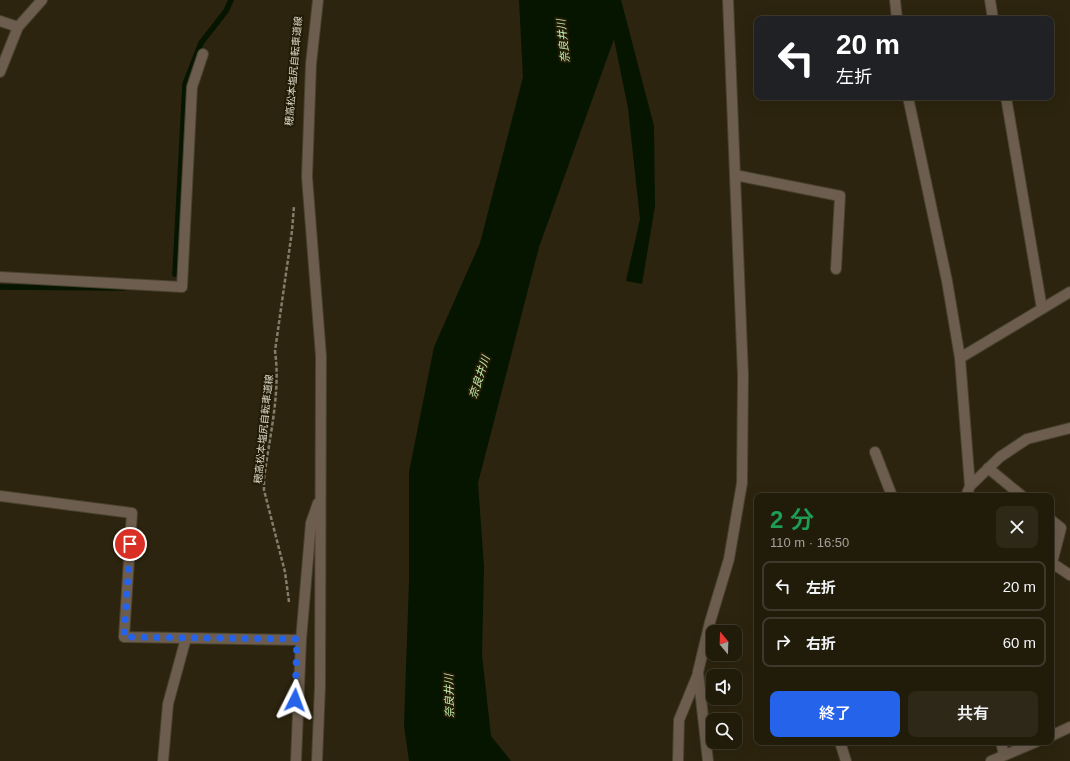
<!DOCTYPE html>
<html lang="ja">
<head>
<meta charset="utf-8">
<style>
	:root { --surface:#211b0a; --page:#2d2818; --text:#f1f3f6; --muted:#a2a19c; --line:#3e392b; --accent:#2563eb }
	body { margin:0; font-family:Arial,"Noto Sans JP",sans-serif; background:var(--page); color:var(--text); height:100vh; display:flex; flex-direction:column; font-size:15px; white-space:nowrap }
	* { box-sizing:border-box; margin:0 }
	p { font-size:13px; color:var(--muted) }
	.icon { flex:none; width:22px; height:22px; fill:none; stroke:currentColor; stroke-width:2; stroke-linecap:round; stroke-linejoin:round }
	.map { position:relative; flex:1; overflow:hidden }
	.panel { position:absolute; left:754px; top:493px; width:300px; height:252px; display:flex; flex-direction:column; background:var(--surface); border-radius:8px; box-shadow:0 4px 16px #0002,0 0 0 1px var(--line) }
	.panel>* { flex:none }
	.top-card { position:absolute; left:754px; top:16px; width:300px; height:84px; border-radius:8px; box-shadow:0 4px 16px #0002,0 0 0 1px var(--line); background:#202124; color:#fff; overflow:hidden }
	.needle { width:26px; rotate:341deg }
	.buttons { position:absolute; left:706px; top:625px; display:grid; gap:8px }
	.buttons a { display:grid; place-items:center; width:36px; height:36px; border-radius:8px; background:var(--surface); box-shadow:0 4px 16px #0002,0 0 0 1px var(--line); font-size:20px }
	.pin { position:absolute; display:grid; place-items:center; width:34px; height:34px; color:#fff; margin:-17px; border:2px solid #fff; border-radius:50%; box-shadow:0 1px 4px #0007 }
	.me { position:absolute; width:44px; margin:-22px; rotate:3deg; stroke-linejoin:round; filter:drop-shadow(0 0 3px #0008) }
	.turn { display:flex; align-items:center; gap:14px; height:84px; padding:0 16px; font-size:18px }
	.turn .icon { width:52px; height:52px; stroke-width:2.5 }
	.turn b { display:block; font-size:28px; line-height:34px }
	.round { display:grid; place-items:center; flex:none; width:42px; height:42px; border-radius:8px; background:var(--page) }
	.overview { display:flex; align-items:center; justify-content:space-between; height:68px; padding:0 16px }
	h1 { font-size:24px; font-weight:600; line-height:30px; color:#1e9e55 }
	.button { display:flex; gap:8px; margin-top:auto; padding:8px 16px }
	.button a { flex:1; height:46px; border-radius:8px; background:var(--accent); color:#fff; font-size:16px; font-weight:600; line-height:46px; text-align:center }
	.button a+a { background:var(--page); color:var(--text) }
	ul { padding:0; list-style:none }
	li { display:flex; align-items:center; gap:12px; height:50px; margin:0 8px 6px; padding:0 8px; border:2px solid var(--line); border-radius:8px }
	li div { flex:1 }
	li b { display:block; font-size:15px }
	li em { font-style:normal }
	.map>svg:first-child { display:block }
</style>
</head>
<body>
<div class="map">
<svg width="1070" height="761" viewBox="0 0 1070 761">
	<rect width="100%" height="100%" fill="#2c240e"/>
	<path fill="#051500" d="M519,0H621L654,126L655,206L642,284L626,281L640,219L628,108L614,39L539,247L478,483L484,567L482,655L491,736L511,761H409L404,725L409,581V472L434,347L480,243L523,77Z"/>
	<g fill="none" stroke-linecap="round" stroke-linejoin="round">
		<path stroke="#051500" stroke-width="5.5" d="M175,274L185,84L201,43L226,11L231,0
			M0,287L124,288"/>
		<g stroke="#48412c" stroke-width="12">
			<path id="minor" d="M895,0L897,19
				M990,0L993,19
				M0,21L18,27
				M0,72L18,27L42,0
				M908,97L947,281L960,358L970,486L966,496
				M1006,97L1042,309
				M735,175L840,196L836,269
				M0,277L182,287L192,87L203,54
				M960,358L1070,292
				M875,452L892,496
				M988,468L1022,496
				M970,486L1000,457L1027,439L1070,428
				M0,496L132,513L124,637L301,640
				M1051,520L1061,528L1052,563L1070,575
				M1051,736L1070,727
				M840,742L846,761
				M1001,742L1004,755
				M163,761L168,704L186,638
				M296,761L301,640L311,523L318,503
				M317,761L320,686L321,356L307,177L311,64L318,0
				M678,761L679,720L698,674
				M708,761L698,672L710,622L729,559L742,483L743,375L728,0
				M991,761L1036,742"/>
		</g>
		<path stroke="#847d6c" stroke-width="2.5" stroke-dasharray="4 2" stroke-linecap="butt" d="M289,602L285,572L264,490V479C269,438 281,393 275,351L292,231L294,206"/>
		<use href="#minor" stroke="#6c5d4e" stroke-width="10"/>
	</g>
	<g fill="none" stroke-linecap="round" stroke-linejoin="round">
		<path stroke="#2563eb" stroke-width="7" stroke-dasharray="0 12.6" d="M130,544L124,637L297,639L295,700"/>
	</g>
	<g text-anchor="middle" stroke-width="4" stroke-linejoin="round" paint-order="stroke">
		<g font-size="10" fill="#dcd7ca" stroke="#221b05">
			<text transform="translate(293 71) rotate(-85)" y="4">穂高松本塩尻自転車道線</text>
			<text transform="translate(263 429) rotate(-84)" y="4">穂高松本塩尻自転車道線</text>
		</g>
		<g font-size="11" font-style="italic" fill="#c3eeae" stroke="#221b05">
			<text transform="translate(563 41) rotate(-96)" y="4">奈良井川</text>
			<text transform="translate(479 377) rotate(-72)" y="4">奈良井川</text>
			<text transform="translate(449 696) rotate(-91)" y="4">奈良井川</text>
		</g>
	</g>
</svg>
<div class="buttons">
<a><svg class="needle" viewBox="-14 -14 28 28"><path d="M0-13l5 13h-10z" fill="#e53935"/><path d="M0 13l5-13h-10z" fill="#a2a19c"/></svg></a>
<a><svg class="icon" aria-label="sound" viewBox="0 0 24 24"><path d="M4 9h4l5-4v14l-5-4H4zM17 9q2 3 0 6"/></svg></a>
<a><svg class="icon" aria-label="search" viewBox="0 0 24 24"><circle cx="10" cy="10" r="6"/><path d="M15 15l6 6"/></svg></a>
</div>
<div class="pin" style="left:130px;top:544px;background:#d93025"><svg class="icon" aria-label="arrive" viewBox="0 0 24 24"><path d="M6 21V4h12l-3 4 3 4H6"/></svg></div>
<svg class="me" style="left:295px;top:700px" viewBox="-20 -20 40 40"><path d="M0-17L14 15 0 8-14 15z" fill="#2563eb" stroke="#fff" stroke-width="4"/></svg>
<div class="top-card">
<div class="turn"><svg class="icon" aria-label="left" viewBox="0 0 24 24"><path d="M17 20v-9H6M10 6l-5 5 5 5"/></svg><div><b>20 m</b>左折</div></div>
</div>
<section class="panel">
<div class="overview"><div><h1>2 分</h1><p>110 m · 16:50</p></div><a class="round"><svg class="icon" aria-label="close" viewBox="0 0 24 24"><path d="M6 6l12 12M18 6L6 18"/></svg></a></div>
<ul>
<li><svg class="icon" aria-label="left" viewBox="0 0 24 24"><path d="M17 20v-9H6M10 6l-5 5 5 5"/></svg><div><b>左折</b></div><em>20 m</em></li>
<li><svg class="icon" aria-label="right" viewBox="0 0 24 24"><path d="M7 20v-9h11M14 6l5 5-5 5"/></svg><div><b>右折</b></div><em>60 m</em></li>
</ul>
<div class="button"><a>終了</a><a>共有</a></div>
</section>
</div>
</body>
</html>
